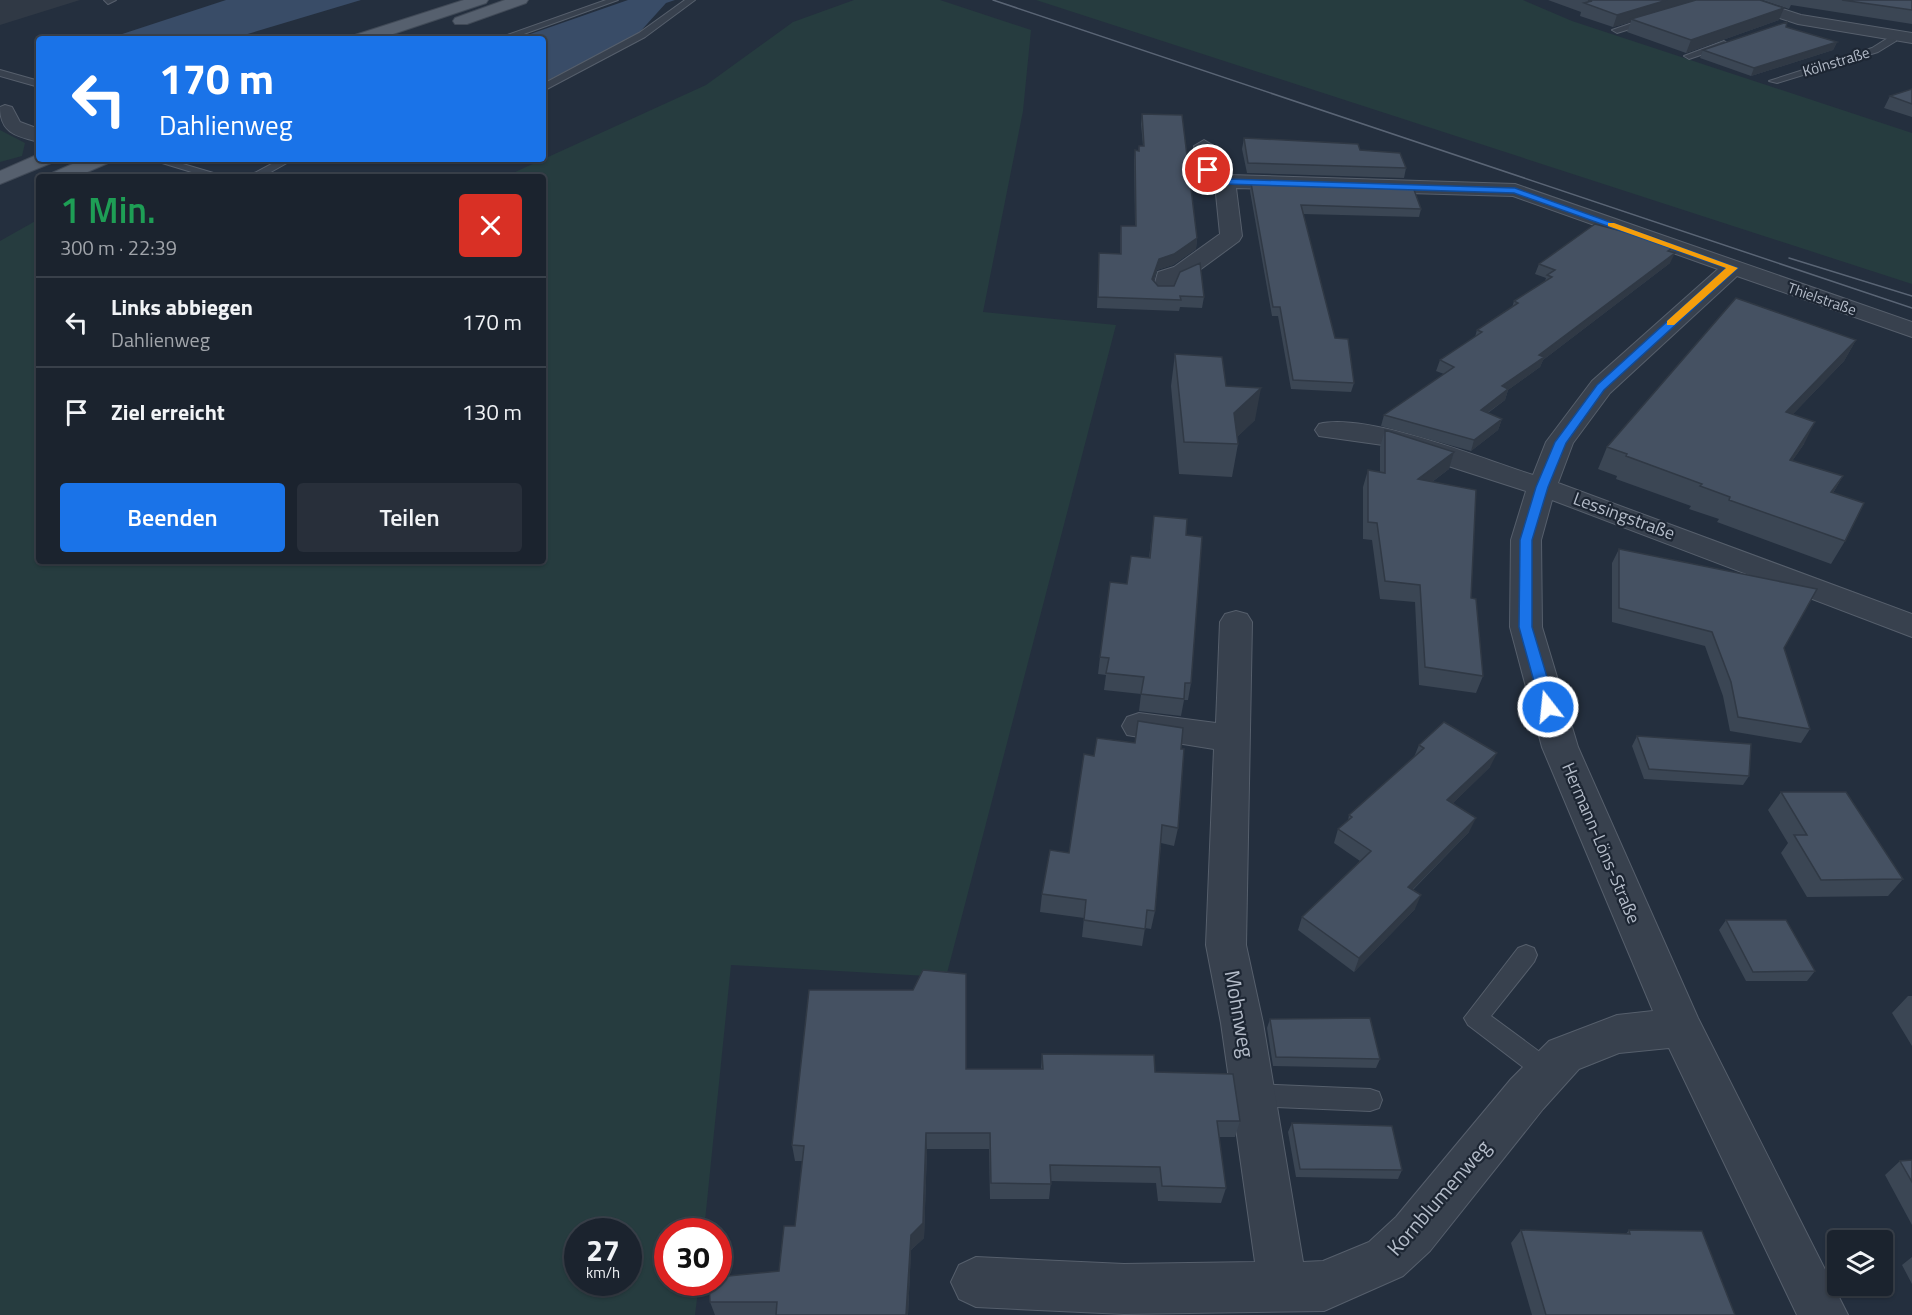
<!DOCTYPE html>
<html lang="de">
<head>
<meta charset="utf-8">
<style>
	:root { --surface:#1b232e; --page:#282f3a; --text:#f1f3f6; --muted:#a0a4aa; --line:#39404a; --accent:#1a73e8 }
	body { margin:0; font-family:"Titillium Web",sans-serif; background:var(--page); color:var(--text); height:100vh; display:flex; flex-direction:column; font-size:22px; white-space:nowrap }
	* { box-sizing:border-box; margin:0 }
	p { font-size:20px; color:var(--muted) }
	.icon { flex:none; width:33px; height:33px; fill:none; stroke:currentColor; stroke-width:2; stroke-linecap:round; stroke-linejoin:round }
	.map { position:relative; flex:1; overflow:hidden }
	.sheet { position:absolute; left:36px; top:174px; width:510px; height:390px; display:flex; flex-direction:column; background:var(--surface); border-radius:6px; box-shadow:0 2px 4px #0004,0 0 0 2px var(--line) }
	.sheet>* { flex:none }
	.hud { position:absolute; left:36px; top:36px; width:510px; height:126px; border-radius:6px; box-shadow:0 2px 4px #0004,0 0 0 2px var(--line); background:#1a73e8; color:#fff; overflow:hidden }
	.buttons { position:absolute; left:1827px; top:1230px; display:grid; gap:12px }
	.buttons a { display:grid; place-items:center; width:66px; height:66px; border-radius:6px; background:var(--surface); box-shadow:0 2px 4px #0004,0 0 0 2px var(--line); font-size:30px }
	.speed { position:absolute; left:564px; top:1218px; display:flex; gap:12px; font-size:30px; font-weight:700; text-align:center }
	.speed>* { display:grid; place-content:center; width:78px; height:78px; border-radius:50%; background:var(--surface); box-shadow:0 2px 4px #0004,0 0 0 2px var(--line); line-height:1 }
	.speed small { font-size:15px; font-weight:400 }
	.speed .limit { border:9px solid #d22; background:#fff; color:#111 }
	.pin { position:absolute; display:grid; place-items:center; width:51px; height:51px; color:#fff; margin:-26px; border:3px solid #fff; border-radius:50%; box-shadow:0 2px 6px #0007 }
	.me { position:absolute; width:66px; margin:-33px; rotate:344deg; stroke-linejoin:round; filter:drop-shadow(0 0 4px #0008) }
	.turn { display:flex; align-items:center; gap:21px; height:126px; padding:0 24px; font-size:27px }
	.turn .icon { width:78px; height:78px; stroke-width:2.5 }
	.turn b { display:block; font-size:42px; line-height:51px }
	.round { display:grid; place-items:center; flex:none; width:63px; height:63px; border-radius:6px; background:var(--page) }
	.headline { display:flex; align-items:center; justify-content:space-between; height:102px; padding:0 24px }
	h1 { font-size:36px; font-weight:600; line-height:45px; color:#1e9e55 }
	.primary-button { display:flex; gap:12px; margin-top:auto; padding:12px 24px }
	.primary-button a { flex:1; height:69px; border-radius:6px; background:var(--accent); color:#fff; font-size:24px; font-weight:600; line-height:69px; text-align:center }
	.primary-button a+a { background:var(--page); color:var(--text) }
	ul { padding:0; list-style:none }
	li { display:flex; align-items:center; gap:18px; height:90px; padding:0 24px; border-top:2px solid var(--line) }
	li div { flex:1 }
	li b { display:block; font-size:22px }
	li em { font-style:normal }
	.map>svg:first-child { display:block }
</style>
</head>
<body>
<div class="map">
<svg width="1912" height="1315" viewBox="0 0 1912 1315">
	<rect width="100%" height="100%" fill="#242f3e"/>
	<path fill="#263c3f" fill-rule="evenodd" d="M854,0H940L1031,30L1023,111L983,312L1116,325L946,977L731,965L704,1231L668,1232V1282L699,1283L695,1315H0V241L39,219V561H543V177H504L706,85L793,22ZM578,1232H628V1282H578Z
		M1036,0H1523L1572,21L1912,133V284Z
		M0,130L25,143L22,156L0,162Z"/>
	<path fill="#394c67" d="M226,0H361L231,39H107Z
		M628,0H675L666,3L638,34L543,83V39H516Z"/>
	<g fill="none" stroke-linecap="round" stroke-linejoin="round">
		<g stroke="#565f6c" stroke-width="2">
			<path id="service" d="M104,0H116L108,4Z
				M606,0H618L510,39H496Z
				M685,0H695L645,37L543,91V84L639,33Z
				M1653,16L1657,19L1656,21L1617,33L1612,30Z
				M1892,32L1897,35L1896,41L1878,52L1777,83L1769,81L1872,48L1888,38L1887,35Z
				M1724,41L1729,44L1727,46L1689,59L1684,56Z
				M0,70L39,81V87L0,76Z
				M149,159H166L227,177H208Z
				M281,159H294L262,177H247Z
				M1526,945L1534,948L1537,955L1534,962L1491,1016L1556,1064L1560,1072L1556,1080L1548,1083L1540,1080L1468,1025L1464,1018L1518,948Z
				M1253,1084L1370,1089L1379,1092L1382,1100L1379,1108L1370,1111L1253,1106L1244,1103L1241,1095L1244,1087Z"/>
		</g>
		<g stroke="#565f6c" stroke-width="2">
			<path id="minor" d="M1731,0H1755L1801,15L1912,33V43L1798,24L1733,3Z
				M5,105L12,107L20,122L39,129V142C16,136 0,133 0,107Z
				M1204,140L1214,146L1218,167L1230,175L1515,184L1912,322V337L1737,276L1610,393L1573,443L1558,483L1912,614V637L1552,500L1541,540L1542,627L1578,747L1698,1018L1848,1315H1797L1669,1048L1619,1053L1579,1069L1543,1109L1430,1251L1403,1276L1324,1311L1124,1314L976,1307L959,1299L951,1282L959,1265L976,1257L1124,1264L1255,1262L1221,1023L1206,945L1214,749L1127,735L1122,726L1127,717L1139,713L1216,723L1220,622L1225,614L1236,611L1247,614L1252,622L1246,945L1263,1023L1303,1262L1323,1261L1369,1242L1396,1217L1511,1079L1549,1041L1617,1015L1653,1011L1542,747L1510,627L1511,540L1526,491L1383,445L1319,436L1315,430L1319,424C1367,412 1483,459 1533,475L1546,442L1592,381L1718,269L1513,196L1236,188L1242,236L1239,241L1190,277L1177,281L1173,295H1157L1153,290L1158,272L1174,267L1220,234L1215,184L1198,170L1194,146Z"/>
		</g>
		<g stroke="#414a57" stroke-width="2">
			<path id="primary" d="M464,0H488L486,3L378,39H353L355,35Z
				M505,0H528L526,3L467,24H455L453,21L455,18Z
				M39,154V159H54L51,163L0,184V171Z
				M84,159H111L108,163L76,177H49L52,173Z"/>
		</g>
		<use href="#service" fill="#38414e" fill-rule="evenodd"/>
		<use href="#minor" fill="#38414e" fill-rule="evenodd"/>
		<use href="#primary" fill="#56606e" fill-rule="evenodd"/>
		<path stroke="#5a6575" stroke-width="1.5" d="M993,0L1912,308
			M1789,258L1912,296"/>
	</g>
	<path fill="#3b4654" d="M1548,0H1760L1779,20L1686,53L1627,32L1631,22L1613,27L1580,16L1581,12Z
		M1762,0H1912V24L1791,5L1789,9Z
		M1786,27L1837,42L1833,50L1751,76L1700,58L1703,50Z
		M1912,89V117L1884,108L1890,96Z
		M1142,114L1197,238L1196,249L1173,265L1157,270L1154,281L1158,286L1204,297L1202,308L1180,307L1179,311L1097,308L1099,253L1120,254V236L1121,226H1135L1134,160L1135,150L1138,151L1139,146H1143L1141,124Z
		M1244,138L1360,150L1406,168L1404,178L1247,173L1242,149Z
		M1251,183L1421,209L1419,217L1303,214L1335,338L1354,383L1351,392L1291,389L1278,316H1272L1250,191Z
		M1666,244L1674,247L1672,252L1670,263L1543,360L1540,367L1508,390L1505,400L1488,413L1502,419L1498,430L1471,451L1381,426L1384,415L1444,374L1436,371L1440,360L1475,337L1477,330L1512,308L1514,301L1545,281L1546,278L1535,274L1539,264Z
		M1856,340L1844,361L1793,414L1804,444L1792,461L1843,476L1833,493L1845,541L1831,564L1717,522L1719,519L1689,509L1691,506L1616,479L1617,476L1598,469L1607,447Z
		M1175,354L1226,386L1255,420L1237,437L1238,444L1232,477L1179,474L1171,386Z
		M1385,430L1454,452L1449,469L1432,482L1471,598L1483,676L1476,693L1419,685L1415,602L1380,599L1372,540L1363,539V487L1368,470L1380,472V447Z
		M1154,516L1186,535L1191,683L1188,700H1184L1181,716L1139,711L1141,694L1104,690L1106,675L1098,674L1100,657L1127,584L1149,558Z
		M1619,549L1784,648L1810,729L1801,743L1730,731L1723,696L1705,646L1612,622V563Z
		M1637,736L1749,776L1743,785L1644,779L1632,746Z
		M1419,745L1490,767L1453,803L1469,832L1413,890L1415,909L1354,972L1298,930L1302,917L1360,861L1334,843L1338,829L1348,821L1349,815L1414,757Z
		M1084,754L1178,828L1174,846L1161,843L1155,911L1151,929L1145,928L1142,946L1082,937L1084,918L1040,912L1042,894L1069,853Z
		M1781,792L1903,879L1888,896L1807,897L1781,853L1788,843L1768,810Z
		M1726,920L1815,971L1807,981H1746L1719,930Z
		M913,990L966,1069H1041L1042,1054L1155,1072L1240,1121L1235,1137H1219L1226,1188L1221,1203L1158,1201L1156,1183L1051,1181L1049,1199H990L989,1149H927L924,1238L911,1250L908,1315H715L710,1302L779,1271L795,1226L803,1161H795L792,1145Z
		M1908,996H1912V1046L1892,1013Z
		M1270,1019L1380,1059L1376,1068L1273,1066L1267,1028Z
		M1292,1123L1402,1170L1398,1179L1296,1177L1288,1132Z
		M1912,1160V1225L1885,1175L1900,1161Z
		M1521,1230L1626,1234L1629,1230L1735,1315H1532L1511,1243Z
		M1912,1257V1284L1902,1265Z"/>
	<path fill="#303945" d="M0,0H80L0,25Z
		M1667,0H1704L1631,19V22L1613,27L1617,15Z
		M1784,8L1779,20L1686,53L1691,40Z
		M1837,42L1833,50L1751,76L1754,68Z
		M1197,238L1196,249L1173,265L1157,270L1151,289L1152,279L1159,259Z
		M1675,253L1670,263L1543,360L1540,367L1508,390L1505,400L1477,420L1481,410L1502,386L1539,355Z
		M1856,340L1844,361L1774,434L1786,412Z
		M1261,388L1255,420L1230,444L1234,413Z
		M1502,419L1498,430L1471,451L1474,440Z
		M1815,422L1804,444L1778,482L1790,460Z
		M1454,452L1449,469L1413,496L1418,479Z
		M1843,476L1830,498L1831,492Z
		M1497,753L1490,767L1442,814L1447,800Z
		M1476,818L1469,832L1402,900L1408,887Z
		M1421,895L1415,909L1354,972L1359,958Z
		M926,1133L927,1149L924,1238L911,1250L908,1315H906L911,1235Z"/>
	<path fill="#455162" stroke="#303945" stroke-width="1.5" d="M1588,0H1667L1617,15L1584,3L1592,1Z
		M1696,0H1760L1784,8L1691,40L1631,19Z
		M1842,0H1912V10Z
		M1787,22L1786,27L1837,42L1754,68L1703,50Z
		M1912,89V104L1890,96Z
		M1142,114L1182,115L1197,238L1174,254L1159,259L1152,279L1158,286H1174L1180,272L1200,263L1204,297L1180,296L1181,300L1098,297L1099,253L1121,254V226H1136L1135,150L1139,151V146H1144Z
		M1244,138L1358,144L1360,150L1400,153L1406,168L1248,163Z
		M1251,183L1413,187L1421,209L1301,205L1335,338L1348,339L1354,383L1293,380L1280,307H1273Z
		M1595,224L1625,232L1630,229L1667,242L1665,244L1674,247L1668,251L1675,253L1539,355L1544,357L1502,386L1508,389L1481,410L1502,419L1474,440L1384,415L1454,367L1440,360L1482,332L1477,330L1518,303L1514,301L1552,277L1547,275L1555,270L1539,264Z
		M1736,298L1856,340L1786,412L1815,422L1790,460L1843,476L1831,492L1864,503L1845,541L1729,500L1730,497L1700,486L1702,484L1626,456L1627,454L1607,447Z
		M1175,354L1222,357L1226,386L1261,388L1234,413L1238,444L1184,442Z
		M1385,430L1454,452L1418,479L1476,490L1471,598L1476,599L1483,676L1425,667L1420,585L1385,581L1377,523L1368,522V470L1385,473Z
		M1154,516L1187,519L1186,535L1202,537L1191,683H1185L1184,699L1141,694L1144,677L1106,673L1109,658L1100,657L1110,582L1127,584L1131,556L1150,558Z
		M1619,549L1817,589L1784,648L1810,729L1738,717L1731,682L1712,632L1619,608Z
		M1138,721L1183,728L1181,749H1184L1178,828L1162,825L1155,911L1147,910L1145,929L1084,920L1086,900L1042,894L1050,850L1069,853L1084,754L1094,756L1097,738L1135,743Z
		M1444,722L1497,753L1447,800L1476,818L1408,887L1421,895L1359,958L1302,917L1371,851L1338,829L1352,817L1349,815L1424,748L1419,745Z
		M1637,736L1751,744L1749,776L1649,769Z
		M1781,792H1846L1903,879L1821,880L1794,835H1807Z
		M1726,920H1786L1815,971L1753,972Z
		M923,970L966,974V1069H1043L1042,1054L1154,1055L1155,1072L1233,1074L1240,1121H1217L1226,1188L1162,1186L1160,1167L1050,1165L1051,1184L991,1183L990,1133H926L923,1223L911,1235L906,1315H776L777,1302H710L709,1282H718V1277L779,1271L784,1226H795L804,1146L792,1145L809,990H913Z
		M1370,1018L1380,1059L1276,1057L1270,1019Z
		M1292,1123L1392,1126L1402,1170L1300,1169Z
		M1912,1160V1182L1900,1161Z
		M1521,1230L1630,1234L1629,1230L1702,1231L1735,1315H1546Z"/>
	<path fill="#1a73e8" stroke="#114b97" stroke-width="1.5" d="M1205,169H1211L1227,179L1515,188L1738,268L1604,390L1566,443L1548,487L1532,540V627L1556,707L1553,711L1548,712L1541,707L1519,627L1520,540L1536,487L1555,442L1597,385L1726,268L1514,193L1225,184L1205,172Z"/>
	<path fill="#f59e0b" d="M1608,223H1614L1738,268L1674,325H1667V321L1726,268L1608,226Z"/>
	<g text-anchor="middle" stroke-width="4.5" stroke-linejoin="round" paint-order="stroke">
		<g font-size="15" fill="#b4bcc9" stroke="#1d2633">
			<text transform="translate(1836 62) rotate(-17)" y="5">Kölnstraße</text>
			<text transform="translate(1822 299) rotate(19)" y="5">Thielstraße</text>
		</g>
		<g font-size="18" fill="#b4bcc9" stroke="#1d2633">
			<text transform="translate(1624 516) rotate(20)" y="6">Lessingstraße</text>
			<text transform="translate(1601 843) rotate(67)" y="6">Hermann-Löns-Straße</text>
		</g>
		<g font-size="21" fill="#b4bcc9" stroke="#1d2633">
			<text transform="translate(1239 1014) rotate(80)" y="7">Mohnweg</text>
			<text transform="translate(1439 1198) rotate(-49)" y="7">Kornblumenweg</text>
		</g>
	</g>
</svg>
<div class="buttons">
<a><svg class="icon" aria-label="layers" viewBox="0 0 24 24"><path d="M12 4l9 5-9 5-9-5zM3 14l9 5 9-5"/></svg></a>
</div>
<div class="speed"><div>27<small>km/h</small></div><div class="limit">30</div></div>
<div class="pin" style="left:1208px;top:170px;background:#d93025"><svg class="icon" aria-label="arrive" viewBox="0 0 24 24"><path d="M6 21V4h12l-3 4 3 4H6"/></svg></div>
<svg class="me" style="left:1548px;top:707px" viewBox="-20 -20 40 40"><circle r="17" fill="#1a73e8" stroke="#fff" stroke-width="3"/><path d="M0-11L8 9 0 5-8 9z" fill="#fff"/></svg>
<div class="hud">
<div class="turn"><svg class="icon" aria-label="left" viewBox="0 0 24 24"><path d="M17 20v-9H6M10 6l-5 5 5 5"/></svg><div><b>170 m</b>Dahlienweg</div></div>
</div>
<section class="sheet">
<div class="headline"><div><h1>1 Min.</h1><p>300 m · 22:39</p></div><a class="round" style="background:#d93025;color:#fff"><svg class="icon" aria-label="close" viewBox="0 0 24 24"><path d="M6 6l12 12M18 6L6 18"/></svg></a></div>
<ul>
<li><svg class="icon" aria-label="left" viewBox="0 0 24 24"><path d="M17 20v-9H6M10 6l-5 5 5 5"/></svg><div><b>Links abbiegen</b><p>Dahlienweg</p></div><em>170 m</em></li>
<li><svg class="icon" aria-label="arrive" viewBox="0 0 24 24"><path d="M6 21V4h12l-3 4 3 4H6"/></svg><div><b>Ziel erreicht</b></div><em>130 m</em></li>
</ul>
<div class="primary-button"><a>Beenden</a><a>Teilen</a></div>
</section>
</div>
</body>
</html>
